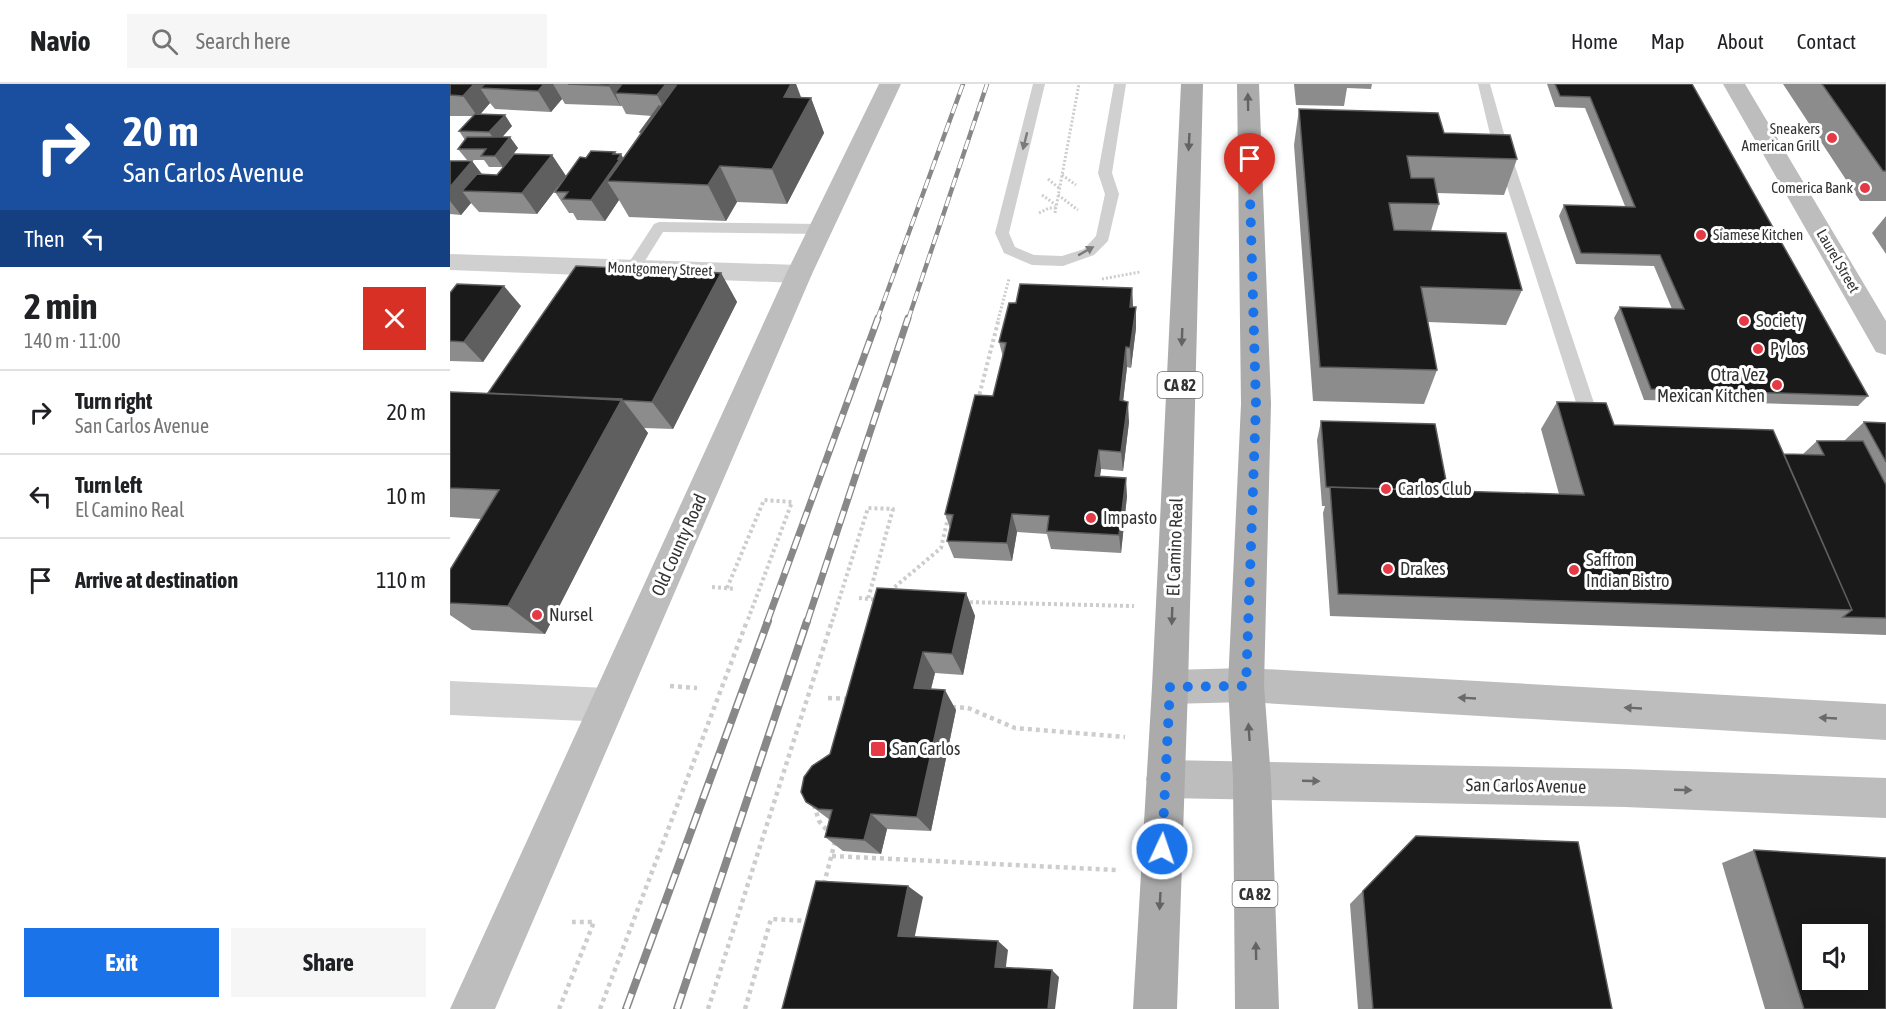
<!DOCTYPE html>
<html lang="en">
<head>
<meta charset="utf-8">
<style>
	:root { --surface:#fff; --page:#f6f6f6; --text:#202124; --muted:#757577; --line:#e0e0e0; --accent:#1a73e8 }
	body { margin:0; font-family:"Asap Condensed",sans-serif; background:var(--page); color:var(--text); height:100vh; display:flex; flex-direction:column; font-size:22px; white-space:nowrap }
	* { box-sizing:border-box; margin:0 }
	p { font-size:20px; color:var(--muted) }
	.icon { flex:none; width:33px; height:33px; fill:none; stroke:currentColor; stroke-width:2; stroke-linecap:round; stroke-linejoin:round }
	.map { position:relative; flex:1; overflow:hidden }
	.drawer { display:flex; flex-direction:column; background:var(--surface); width:450px }
	.drawer>* { flex:none }
	.hud { background:#1a4fa0; color:#fff; overflow:hidden }
	.buttons { position:absolute; left:1352px; top:840px; display:grid; gap:12px }
	.buttons a { display:grid; place-items:center; width:66px; height:66px; border-radius:0px; background:var(--surface); box-shadow:0 6px 24px #0002; font-size:30px }
	.pin { position:absolute; display:grid; place-items:center; width:51px; height:51px; color:#fff; margin:-62px -26px; border-radius:50% 50% 50% 0; rotate:-45deg; box-shadow:0 0 6px #0007 }
	.pin .icon { rotate:45deg }
	.me { position:absolute; width:66px; margin:-33px; rotate:3deg; stroke-linejoin:round; filter:drop-shadow(0 0 4px #0008) }
	.turn { display:flex; align-items:center; gap:21px; height:126px; padding:0 24px; font-size:27px }
	.turn .icon { width:78px; height:78px; stroke-width:2.5 }
	.turn b { display:block; font-size:42px; line-height:51px }
	.then { display:flex; align-items:center; height:57px; padding:0 24px; background:#0003; gap:12px; font-size:22px }
	.round { display:grid; place-items:center; flex:none; width:63px; height:63px; border-radius:0px; background:var(--page) }
	.summary { display:flex; align-items:center; justify-content:space-between; height:102px; padding:0 24px }
	h1 { font-size:36px; font-weight:700; line-height:45px }
	.cta { display:flex; gap:12px; margin-top:auto; padding:12px 24px }
	.cta a { flex:1; height:69px; border-radius:0px; background:var(--accent); color:#fff; font-size:24px; font-weight:700; line-height:69px; text-align:center }
	.cta a+a { background:var(--page); color:var(--text) }
	ul { padding:0; list-style:none }
	li { display:flex; align-items:center; gap:18px; height:84px; padding:0 24px; border-top:2px solid var(--line) }
	li div { flex:1 }
	li b { display:block; font-size:22px }
	li em { font-style:normal }
	header { display:flex; align-items:center; gap:36px; box-sizing:border-box; height:84px; padding:0 30px; background:var(--surface); border-bottom:2px solid var(--line) }
	header strong { font-size:28px }
	nav { display:flex; gap:33px; margin-inline-start:auto; font-size:21px }
	.search { width:420px; height:54px; background:var(--page); display:flex; align-items:center; gap:15px; box-sizing:border-box; padding:0 21px; border-radius:0px; color:var(--muted); font-size:22px }
	main { display:flex; flex:1; min-height:0 }
	.map>svg:first-child { display:block }
</style>
</head>
<body>
<header>
<strong>Navio</strong>
<div class="search"><svg class="icon" aria-label="search" viewBox="0 0 24 24"><circle cx="10" cy="10" r="6"/><path d="M15 15l6 6"/></svg>Search here</div>
<nav><a>Home</a><a>Map</a><a>About</a><a>Contact</a></nav>
</header>
<main>
<section class="drawer">
<div class="hud">
<div class="turn"><svg class="icon" aria-label="right" viewBox="0 0 24 24"><path d="M7 20v-9h11M14 6l5 5-5 5"/></svg><div><b>20 m</b>San Carlos Avenue</div></div>
<div class="then">Then<svg class="icon" aria-label="left" viewBox="0 0 24 24"><path d="M17 20v-9H6M10 6l-5 5 5 5"/></svg></div>
</div>
<div class="summary"><div><h1>2 min</h1><p>140 m · 11:00</p></div><a class="round" style="background:#d93025;color:#fff"><svg class="icon" aria-label="close" viewBox="0 0 24 24"><path d="M6 6l12 12M18 6L6 18"/></svg></a></div>
<ul>
<li><svg class="icon" aria-label="right" viewBox="0 0 24 24"><path d="M7 20v-9h11M14 6l5 5-5 5"/></svg><div><b>Turn right</b><p>San Carlos Avenue</p></div><em>20 m</em></li>
<li><svg class="icon" aria-label="left" viewBox="0 0 24 24"><path d="M17 20v-9H6M10 6l-5 5 5 5"/></svg><div><b>Turn left</b><p>El Camino Real</p></div><em>10 m</em></li>
<li><svg class="icon" aria-label="arrive" viewBox="0 0 24 24"><path d="M6 21V4h12l-3 4 3 4H6"/></svg><div><b>Arrive at destination</b></div><em>110 m</em></li>
</ul>
<div class="cta"><a>Exit</a><a>Share</a></div>
</section>
<div class="map">
<svg width="1436" height="925" viewBox="0 0 1436 925">
	<rect width="100%" height="100%" fill="#fff"/>
	<g fill="none" stroke-linecap="round" stroke-linejoin="round">
		<path stroke="#cdcdcd" stroke-width="3" stroke-dasharray="2 2" stroke-linecap="butt" d="M612,91L626,101
			M598,95L609,104
			M592,111L606,121
			M608,111L628,126
			M589,129L599,124H606
			M605,129L629,0
			M652,195L690,188
			M548,236L559,195"/>
		<path stroke="#cdcdcd" stroke-width="4" stroke-dasharray="3 3" stroke-linecap="butt" d="M528,316L549,234
			M262,503L286,505
			M277,504L314,416L342,418L297,538
			M440,507L491,464L498,434
			M409,514L429,516
			M514,518L684,522
			M382,538L418,424L443,425L418,515"/>
		<path stroke="#cdcdcd" stroke-width="4.5" stroke-dasharray="4 4" stroke-linecap="butt" d="M220,602L247,604
			M378,614L400,615
			M502,623L518,624L565,644L675,653
			M364,721L369,737L380,750
			M382,772L666,786
			M374,800L385,758
			M109,925L144,838H122
			M150,925L297,537
			M258,925L382,537
			M295,925L321,835L359,837"/>
		<path fill="#d0d0d0" fill-rule="evenodd" d="M583,0H595L559,149L565,163L584,171L612,172L634,165L646,152L655,110L648,89L664,0H676L662,89L669,110L658,157L644,171L613,182L582,181L554,169L545,149Z
			M1028,0H1040L1053,46L1148,331L1145,336L1139,338L1133,336L1130,331L1039,46Z
			M209,138L370,140L377,145L370,150L213,148L188,188H178L175,184L178,180L204,140Z"/>
		<path fill="#d0d0d0" fill-rule="evenodd" d="M0,170L349,181L358,184L362,190L358,196L349,199L0,186Z
			M0,597L157,604L170,609L176,621L170,633L157,638L0,631Z"/>
		<path fill="#bdbdbd" fill-rule="evenodd" d="M429,0H451L362,190L45,925H0L336,190Z
			M1273,0H1295L1436,237V271L1426,268Z
			M796,584L1436,620V656L796,618L720,620L707,615L702,603L707,591L720,586Z
			M715,676L1175,685L1436,694V734L1175,723L715,714L701,709L696,695L701,681Z"/>
		<path fill="#ababab" fill-rule="evenodd" d="M731,0H753L738,603L727,925H683L702,603Z
			M787,0H809L821,320L814,601L821,695L829,925H785L783,695L778,601L791,320Z"/>
		<g stroke="#888" stroke-width="4.5">
			<path id="rail-far2" d="M427,236L513,0
				M458,236L537,0"/>
		</g>
		<g stroke="#888" stroke-width="7">
			<path id="rail-far1" d="M317,538L428,234
				M357,538L458,234"/>
		</g>
		<g stroke="#888" stroke-width="8">
			<path id="rail" d="M176,925L318,537
				M227,925L357,537"/>
		</g>
		<use href="#rail-far2" stroke="#fff" stroke-width="3" stroke-dasharray="10" stroke-linecap="butt"/>
		<use href="#rail-far1" stroke="#fff" stroke-width="4.5" stroke-dasharray="13" stroke-linecap="butt"/>
		<use href="#rail" stroke="#fff" stroke-width="5" stroke-dasharray="16" stroke-linecap="butt"/>
	</g>
	<path fill="#8c8c8c" d="M0,0H346L351,13L361,14L374,49L337,120L287,118L276,137L179,133L169,116L155,137L127,136L123,129H119L105,108L136,74L165,68L166,70L173,74L202,32L176,30L172,22L115,20L112,15L101,28L45,25L40,19L30,30L62,42L52,53L68,64L53,83H39L34,76H17L8,65L15,56L9,47L23,32H0Z
		M844,0H922L921,5L897,4L894,22L846,21Z
		M1097,0H1242L1418,312L1408,322L1194,316L1164,234L1170,223L1222,225L1204,182L1126,180L1109,132L1114,121L1175,122L1135,24L1105,23Z
		M1333,0H1436V117H1410Z
		M849,25L994,49L1067,75L1054,111L987,109L989,120L981,147L1072,206L1056,241L978,238L987,286L974,320L863,317L844,61Z
		M102,71L116,92L87,130L29,128L21,119L11,131L0,130V77H22L32,91H47Z
		M1436,132V170L1422,149Z
		M271,189L287,218L223,345L194,344L198,349L95,550L22,546L0,531V486L31,435L0,433V308L38,309Z
		M682,204L683,223H686V244L681,284L677,283L673,317L679,338L673,387L651,385L650,393L677,412L671,469L601,465L597,450L567,448L562,477L504,474L497,457L500,444L495,430L543,312L553,273L549,258L566,219Z
		M0,209L71,222L33,278L0,277Z
		M1107,318L1164,341L1334,370H1353L1367,357H1394L1414,338L1436,339V551L880,532L873,429L875,422H872L867,356L871,337L998,407L1109,410L1091,345Z
		M516,509L525,532L513,591L485,589L481,605L506,626L481,747L437,745L431,770L393,767L375,753L380,736L356,718L380,670Z
		M966,752L1162,925H908L900,820Z
		M1304,766L1436,925H1315L1272,779Z"/>
	<path fill="#5f5f5f" d="M24,0H57L30,4L40,19L28,33L13,12Z
		M94,0H103L112,15L101,28L88,7Z
		M161,0H189L165,9L171,23L159,2Z
		M216,0H241L218,32L207,11Z
		M341,0H346L355,25L361,14L374,49L337,120L322,85L334,13Z
		M55,31L62,42L47,59L39,48Z
		M60,53L68,64L53,83L45,72Z
		M165,68L168,74L171,70L183,91L157,97L169,116L155,137L141,116Z
		M102,71L116,92L87,130L72,109Z
		M22,77L38,98L12,107L21,119L11,131L0,117V103Z
		M270,82L287,118L276,137L258,101Z
		M271,189L287,218L223,345L202,318Z
		M54,202L71,222L33,278L14,258Z
		M682,204L683,225L680,223Z
		M686,223V244L681,284L680,264Z
		M676,263L677,283L671,336L670,316Z
		M172,315L198,349L95,550L58,522Z
		M678,318L679,338L673,387L671,368Z
		M649,366L651,385L647,411L645,392Z
		M676,394L677,412L671,469L669,451Z
		M562,430L567,448L562,477L557,459Z
		M516,509L525,532L513,591L502,570Z
		M473,568L485,589L476,624L464,604Z
		M495,606L506,626L481,747L467,733Z
		M421,730L437,745L431,770L414,756Z
		M458,802L473,813L463,861L448,852Z
		M548,857L558,866L555,890L545,883Z
		M602,886L609,893L605,925H598Z"/>
	<path fill="#1a1a1a" stroke="#5f5f5f" stroke-width="1.5" fill-rule="evenodd" d="M0,0H24L13,12L0,11Z
		M35,0H94L88,7L30,4Z
		M118,0H161L159,2Z
		M172,0H216L207,11L165,9Z
		M227,0H341L334,13L361,14L322,85L270,82L258,101L157,97Z
		M1105,0H1242L1418,312L1201,305L1170,223L1234,225L1210,171L1131,169L1114,121L1185,123L1140,13L1110,12Z
		M1372,0H1436V87H1433Z
		M209,22L210,23L192,48H190Z
		M849,25L988,29L994,49L1060,51L1067,75L957,72L961,94H984L989,120L939,119L944,146L1056,149L1072,206L971,203L987,286L870,283Z
		M25,30L55,31L39,48L9,47Z
		M17,53H60L45,72H31L36,65H8Z
		M141,67L165,68L163,70H171L168,75H170L141,116L113,115L118,108H105L130,73L136,74Z
		M64,70L102,71L72,109L12,107L27,90L47,91Z
		M0,77H22L0,103Z
		M126,182L271,189L202,318L38,309Z
		M7,200L54,202L14,258L0,257V209Z
		M570,200L682,204L680,223H686L680,264L676,263L670,316L678,318L671,368L649,366L645,392L676,394L669,451L597,447L599,432L562,430L557,459L497,457L503,431L495,430L525,311L543,312L556,259L549,258L559,219H566Z
		M0,308L172,315L58,522L0,519V486L49,406L0,404Z
		M1107,318L1156,319L1164,341L1323,346L1402,526L888,510L880,403L1134,411Z
		M871,337L985,340L998,407L876,403Z
		M1414,338L1436,339V378Z
		M1367,357H1413L1436,401V534L1393,533L1402,526L1334,370L1374,371Z
		M427,504L516,509L502,570L473,568L464,604L495,606L467,733L421,730L414,756L375,753L382,726L368,725L356,718L351,708L354,693L362,682L380,670Z
		M966,752L1128,758L1162,925H923L913,807Z
		M1304,766L1436,774V925H1354ZM1362,850H1407V896H1362Z
		M366,797L458,802L448,852L548,857L545,883L602,886L598,925H332Z"/>
	<defs><path id="oneway-solid" d="M-6-.8H1V-3.2L6.5 0L1 3.2V.8H-6Z" transform="scale(1.5)"/></defs>
	<g fill="#636363">
		<use href="#oneway-solid" transform="translate(798 18) rotate(-91)"/>
		<use href="#oneway-solid" transform="translate(739 58) rotate(93)"/>
		<use href="#oneway-solid" transform="translate(732 253) rotate(92)"/>
		<use href="#oneway-solid" transform="translate(722 532) rotate(92)"/>
		<use href="#oneway-solid" transform="translate(799 648) rotate(-94)"/>
		<use href="#oneway-solid" transform="translate(710 817) rotate(93)"/>
		<use href="#oneway-solid" transform="translate(806 867) rotate(-91)"/>
	</g>
	<g fill="#7a7a7a">
		<use href="#oneway-solid" transform="translate(575 57) rotate(104)"/>
		<use href="#oneway-solid" transform="translate(636 167) rotate(-29)"/>
	</g>
	<g fill="#6a6a6a">
		<use href="#oneway-solid" transform="translate(1017 614) rotate(-177)"/>
		<use href="#oneway-solid" transform="translate(1183 624) rotate(-177)"/>
		<use href="#oneway-solid" transform="translate(1378 634) rotate(-177)"/>
		<use href="#oneway-solid" transform="translate(861 697) rotate(2)"/>
		<use href="#oneway-solid" transform="translate(1233 706) rotate(2)"/>
	</g>
	<g fill="none" stroke-linecap="round" stroke-linejoin="round">
		<path stroke="#1a73e8" stroke-width="10" stroke-dasharray="0 18" d="M712,765L720,603L796,602L806,320L800,111"/>
	</g>
	<g fill="#e63946" stroke="#fff" stroke-width="2">
		<circle cx="1382" cy="54" r="6"/>
		<circle cx="1415" cy="104" r="6"/>
		<circle cx="1251" cy="151" r="6"/>
		<circle cx="1294" cy="237" r="6"/>
		<circle cx="1308" cy="265" r="6"/>
		<circle cx="1327" cy="301" r="6"/>
		<circle cx="936" cy="405" r="6"/>
		<circle cx="641" cy="434" r="6"/>
		<circle cx="938" cy="485" r="6"/>
		<circle cx="1124" cy="486" r="6"/>
		<circle cx="87" cy="531" r="6"/>
		<rect x="420" y="657" width="16" height="16" rx="3"/>
	</g>
	<g text-anchor="middle" stroke-width="6" stroke-linejoin="round" paint-order="stroke">
		<g font-size="15" fill="#333" stroke="#fff" text-anchor="end">
			<text x="1370" y="50">Sneakers<tspan x="1370" dy="17">American Grill</tspan></text>
			<text x="1403" y="109">Comerica Bank</text>
			<text x="1263" y="156" text-anchor="start">Siamese Kitchen</text>
		</g>
		<g font-size="15" fill="#333" stroke="#fff">
			<text transform="translate(1388 177) rotate(60)" y="5">Laurel Street</text>
			<text transform="translate(210 185) rotate(2)" y="5">Montgomery Street</text>
		</g>
		<g fill="#fff" stroke="#707070" stroke-width="1.5">
			<rect x="707.5" y="288" width="45" height="26" rx="4.5"/>
			<rect x="782.5" y="797" width="45" height="26" rx="4.5"/>
		</g>
		<g font-size="16" font-weight="bold" fill="#333">
			<text x="730" y="307">CA 82</text>
			<text x="805" y="816">CA 82</text>
		</g>
		<g font-size="18" fill="#333" stroke="#fff" text-anchor="start">
			<text x="1306" y="243">Society</text>
			<text x="1320" y="271">Pylos</text>
			<text x="1315" y="297" text-anchor="end">Otra Vez<tspan x="1315" dy="21">Mexican Kitchen</tspan></text>
			<text x="948" y="411">Carlos Club</text>
			<text x="653" y="440">Impasto</text>
			<text x="1136" y="482">Saffron<tspan x="1136" dy="21">Indian Bistro</tspan></text>
			<text x="950" y="491">Drakes</text>
			<text x="99" y="537">Nursel</text>
			<text x="442" y="671">San Carlos</text>
		</g>
		<g font-size="18" fill="#333" stroke="#fff">
			<text transform="translate(229 461) rotate(-66)" y="6">Old County Road</text>
			<text transform="translate(725 463) rotate(-88)" y="6">El Camino Real</text>
			<text transform="translate(1076 702) rotate(1)" y="6">San Carlos Avenue</text>
		</g>
	</g>
</svg>
<div class="buttons">
<a><svg class="icon" aria-label="sound" viewBox="0 0 24 24"><path d="M4 9h4l5-4v14l-5-4H4zM17 9q2 3 0 6"/></svg></a>
</div>
<div class="pin" style="left:800px;top:111px;background:#d93025"><svg class="icon" aria-label="arrive" viewBox="0 0 24 24"><path d="M6 21V4h12l-3 4 3 4H6"/></svg></div>
<svg class="me" style="left:712px;top:765px" viewBox="-20 -20 40 40"><circle r="17" fill="#1a73e8" stroke="#fff" stroke-width="3"/><path d="M0-11L8 9 0 5-8 9z" fill="#fff"/></svg>
</div>
</main>
</body>
</html>
